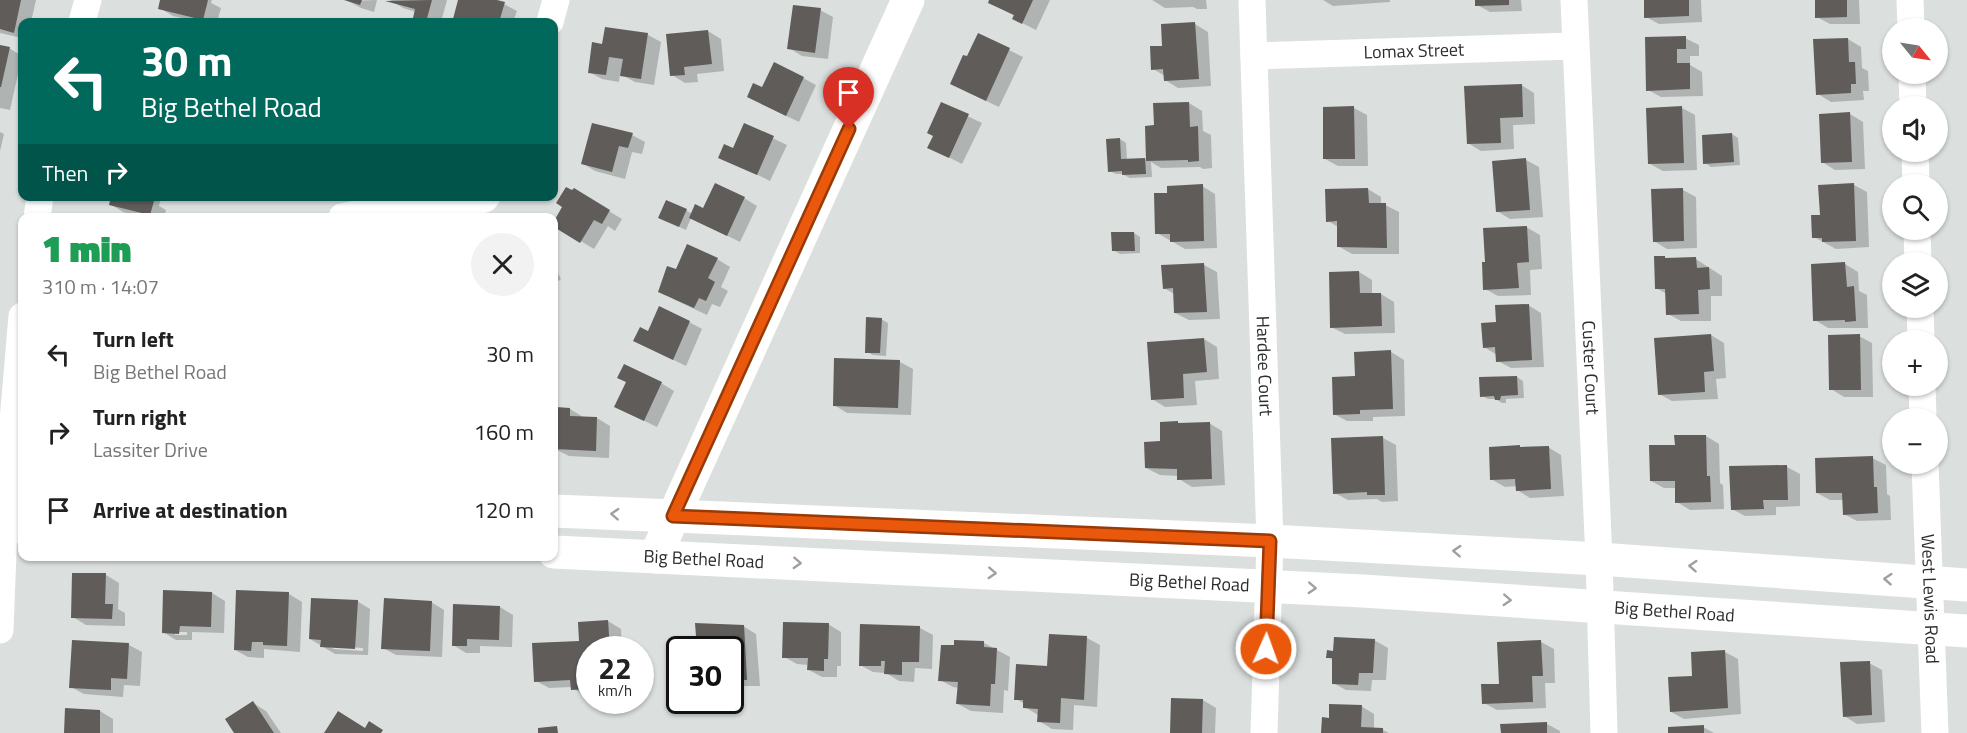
<!DOCTYPE html>
<html lang="en">
<head>
<meta charset="utf-8">
<style>
	:root { --surface:#fff; --page:#f2f2f2; --text:#222; --muted:#767676 }
	body { margin:0; font-family:"Titillium Web",sans-serif; background:var(--page); color:var(--text); height:100vh; display:flex; flex-direction:column; font-size:22px; white-space:nowrap }
	* { box-sizing:border-box; margin:0 }
	p { font-size:20px; color:var(--muted) }
	.icon { flex:none; width:33px; height:33px; fill:none; stroke:currentColor; stroke-width:2; stroke-linecap:round; stroke-linejoin:round }
	.map { position:relative; flex:1; overflow:hidden }
	.sheet { position:absolute; left:18px; top:213px; width:540px; height:348px; display:flex; flex-direction:column; background:var(--surface); border-radius:12px; box-shadow:0 2px 4px #0004 }
	.sheet>* { flex:none }
	.top-card { position:absolute; left:18px; top:18px; width:540px; height:183px; border-radius:12px; box-shadow:0 2px 4px #0004; background:#00695c; color:#fff; overflow:hidden }
	.needle { width:39px; rotate:120deg }
	.controls { position:absolute; left:1882px; top:18px; display:grid; gap:12px }
	.controls a { display:grid; place-items:center; width:66px; height:66px; border-radius:50%; background:var(--surface); box-shadow:0 2px 4px #0004; font-size:30px }
	.speed { position:absolute; left:576px; top:636px; display:flex; gap:12px; font-size:30px; font-weight:700; text-align:center }
	.speed>* { display:grid; place-content:center; width:78px; height:78px; border-radius:50%; background:var(--surface); box-shadow:0 2px 4px #0004; line-height:1 }
	.speed small { font-size:15px; font-weight:400 }
	.speed .limit { border:3px solid #111; border-radius:9px; background:#fff; color:#111 }
	.pin { position:absolute; display:grid; place-items:center; width:51px; height:51px; color:#fff; margin:-62px -26px; border-radius:50% 50% 50% 0; rotate:-45deg; box-shadow:0 0 6px #0007 }
	.pin .icon { rotate:45deg }
	.me { position:absolute; width:66px; margin:-33px; rotate:2deg; stroke-linejoin:round; filter:drop-shadow(0 0 4px #0008) }
	.turn { display:flex; align-items:center; gap:21px; height:126px; padding:0 24px; font-size:27px }
	.turn .icon { width:78px; height:78px; stroke-width:2.5 }
	.turn b { display:block; font-size:42px; line-height:51px }
	.then { display:flex; align-items:center; height:57px; padding:0 24px; background:#0003; gap:12px; font-size:22px }
	.round { display:grid; place-items:center; flex:none; width:63px; height:63px; border-radius:32px; background:var(--page) }
	.head { display:flex; align-items:center; justify-content:space-between; height:102px; padding:0 24px }
	h1 { font-size:36px; font-weight:800; line-height:45px; color:#1e9e55 }
	ul { padding:0; list-style:none }
	li { display:flex; align-items:center; gap:18px; height:78px; padding:0 24px }
	li div { flex:1 }
	li b { display:block; font-size:22px }
	li em { font-style:normal }
	.map>svg:first-child { display:block }
</style>
</head>
<body>
<div class="map">
<svg width="1967" height="733" viewBox="0 0 1967 733">
	<rect width="100%" height="100%" fill="#dbe0df"/>
	<path fill="#0003" fill-rule="evenodd" d="M0,0H36L31,22H22V38L0,33Z
		M162,0H212L211,3L221,8L217,22H200L173,16L160,8Z
		M377,0L374,12L361,8L348,1Z
		M390,0H447L441,22H423L415,17L416,12L403,8Z
		M460,0H491L504,4L517,11L513,22H462L455,18Z
		M991,0H1050L1036,30L1014,19L1015,16L990,3Z
		M1152,0H1206L1207,9H1197L1193,7L1165,8Z
		M1323,0H1390V2L1333,6Z
		M1477,0H1521L1522,11L1490,12L1477,5Z
		M1645,0H1701L1702,22L1659,24L1646,17Z
		M1816,0H1859L1860,24H1830L1817,17Z
		M820,10L833,17L828,59L802,56L789,48Z
		M1195,24L1208,32L1211,86L1178,88L1165,80V76L1153,69L1164,47Z
		M606,29L648,35L661,42L654,85L635,82L620,74L619,82L602,79L589,72L603,46Z
		M708,31L721,39L724,71L697,74L698,82L685,83L672,75Z
		M979,35L1023,57L999,107L965,91L967,58Z
		M1646,38H1685L1699,45V56H1690V65L1702,72L1703,96L1661,97L1648,90Z
		M1848,39L1861,47L1862,68L1868,71L1869,91H1863L1864,100L1831,102L1818,94Z
		M0,46L9,48L22,56L10,110L0,108Z
		M803,78L816,85L799,122L761,104L763,89Z
		M1521,85L1534,93L1535,124L1513,125L1514,149L1481,151L1468,143Z
		M1189,103L1202,111L1203,131L1211,135L1212,168L1203,169L1200,167L1161,168L1151,162L1152,177L1130,178L1122,174H1116L1110,171L1120,139L1126,143L1127,160L1145,159L1148,161L1156,127L1155,105Z
		M942,104L982,123L962,164L929,147L935,136Z
		M1354,108L1367,115L1368,166H1338L1325,159Z
		M1682,108L1695,115L1697,170L1663,171L1650,164Z
		M1850,114L1863,122L1865,169L1835,170L1822,162Z
		M745,125L787,145L770,181L731,162L734,150Z
		M0,132L4,134L0,151Z
		M1732,134L1738,138L1740,165L1711,167L1705,163L1703,136Z
		M632,135L645,142L642,154L632,152L625,179L595,171L582,163Z
		M1526,160L1539,167L1543,217L1510,219L1497,211Z
		M1854,185L1867,192L1869,247L1836,249L1814,237Z
		M1202,186L1215,194L1217,248L1185,249L1157,233Z
		M1368,189L1381,197V205H1385L1399,212V254H1352L1338,246V227L1328,221Z
		M574,190L622,219L615,231L608,226L594,249L554,225Z
		M1683,190L1696,197L1697,248L1667,249L1654,241Z
		M112,196H161L159,206L166,210L164,218H148L123,212L110,204Z
		M744,198L757,206L740,242L691,218L686,230L666,221L686,210L692,214Z
		M1526,227L1540,235L1542,269L1530,270L1531,295L1498,296L1485,289Z
		M1134,233L1140,237V253L1120,254L1113,250Z
		M1664,257L1668,259H1696L1722,276V296H1711V321H1681L1668,314L1667,294L1656,288Z
		M717,259L730,267L721,287L728,291L720,307L712,304L707,315L673,299L676,271Z
		M1845,264L1858,272L1859,291L1867,295L1868,328H1828L1815,320Z
		M1204,265L1217,272L1220,319L1189,320L1175,313L1174,294L1164,288L1163,266Z
		M554,266L561,279L554,284Z
		M1359,272L1372,280V294H1381L1394,302L1395,333L1345,334L1331,327Z
		M1528,305L1541,313L1544,367L1511,368L1498,361L1497,355L1484,347L1498,323Z
		M881,319L888,323L886,356L873,355L867,352Z
		M689,322L702,329L686,366L635,341L648,333Z
		M1711,335L1724,343L1726,378L1716,379L1718,399L1672,401L1659,394Z
		M1859,336L1872,343L1873,397H1844L1831,389Z
		M1204,339L1217,347L1219,379L1195,381L1197,405L1165,407L1152,399Z
		M1391,352L1404,360L1405,416L1373,417V421H1347L1334,414L1357,378Z
		M900,362L913,369L911,415L847,413L834,405Z
		M1517,377L1523,381L1524,398L1506,399V403H1502L1495,399H1488L1482,396Z
		M627,382L661,383L674,391L657,427L616,407Z
		M570,409L583,417L597,418L610,426L609,458L569,456L555,449Z
		M1209,423L1222,431L1225,485L1192,487L1179,479V476L1160,475L1146,468L1162,442Z
		M1706,436L1719,444L1720,483L1723,485L1724,509L1690,510L1677,502V488H1664L1651,481L1676,446Z
		M1383,438L1396,445L1398,501L1382,502L1377,499L1348,500L1335,493Z
		M1548,447L1561,455L1564,496L1530,498L1517,490V486L1505,487L1491,479Z
		M1872,458L1886,465L1887,494L1890,496L1891,520L1857,521L1844,514V500H1830L1817,493Z
		M1787,467L1800,474V506L1776,507V515L1745,516L1732,509Z
		M106,575L119,583L118,609L125,613V626L86,625L73,617Z
		M212,593L225,601L224,633L192,632V640H176L163,632ZM175,632H187V635H175Z
		M289,594L302,602L300,652L264,649V658L248,657L235,650Z
		M357,601L370,609L368,655L335,654L310,639ZM328,646L363,648V651L334,649Z
		M431,602L444,610L442,657L396,655L383,648Z
		M500,607L513,615L512,647L480,646V653H466L453,645Z
		M608,621L621,629L622,650H590V696H585L572,687L549,688L536,681L580,642Z
		M828,624L841,632V666H837V677H822L809,670V665L797,664L784,657Z
		M743,626L756,634L760,686H730V650Z
		M920,628L933,635L932,669L915,668L914,682L899,681L886,673L873,672L860,665Z
		M1087,638L1100,645L1097,707L1074,705L1073,730L1052,729L1039,721L1038,715L1025,707V704L1016,699L1048,668Z
		M1374,640L1388,648L1386,680H1372L1371,691L1346,690L1333,683L1334,661L1328,657L1334,652Z
		M1541,642L1554,649L1555,683H1545L1546,708L1497,710L1484,703Z
		M984,643L1010,657L1008,691L1004,690L1003,713L971,711L958,704L959,688L953,687L940,680Z
		M129,645L142,652L140,686L124,685L123,697L84,694L71,687Z
		M1725,652L1738,659L1741,714L1684,719L1671,712L1694,678Z
		M1869,663L1882,670L1885,722L1857,724L1844,716Z
		M1203,700L1216,708L1215,733H1171Z
		M253,703L266,711L281,733H236Z
		M1361,706L1374,714V729L1383,730L1389,733H1323L1330,720Z
		M100,711L113,719V733H66Z
		M1547,724L1560,731V733H1502Z
		M1703,727L1714,733H1670Z"/>
	<path fill="#5f5c5a" d="M0,0H21L14,33L0,29Z
		M160,0H208L203,20L158,9Z
		M344,0H362L360,5Z
		M432,0L426,22L413,18L415,9L385,1Z
		M458,0H497L505,2L499,22H465L453,19Z
		M989,0H1033L1022,24L1012,19L1014,15L988,3Z
		M1475,0H1509V5L1475,6Z
		M1644,0H1689V16L1644,18Z
		M1815,0H1847V17L1815,18Z
		M793,5L821,8L815,53L787,49Z
		M1195,22L1199,79L1164,81L1163,69L1151,70L1150,46H1162L1161,24Z
		M605,27L648,33L641,79L620,76L623,59L609,57L606,75L588,73L592,42L602,44Z
		M708,30L712,64L684,67L685,75L670,76L666,34Z
		M978,33L1010,48L986,101L950,84L963,55L967,56Z
		M1686,36V49H1677V63H1690V89L1646,91L1645,37Z
		M1848,38L1849,62H1855L1856,84H1851V93L1816,95L1813,39Z
		M0,45L10,47L1,87H0Z
		M774,62L804,77L786,116L747,97L753,83L762,87Z
		M1522,84L1523,117L1500,118L1501,143L1467,144L1464,86Z
		M941,102L969,114L949,158L927,148L933,136L927,133Z
		M1189,102L1190,127L1198,126L1199,161L1188,162V160L1146,161L1145,126L1154,125L1153,103Z
		M1354,106L1355,159H1323V107Z
		M1682,106L1684,163L1648,164L1646,108Z
		M1850,112L1852,162L1821,163L1819,114Z
		M592,123L633,133L628,148L619,146L612,172L581,164Z
		M744,123L774,136L757,175L718,158L724,144L733,148Z
		M1732,133L1734,162L1703,164L1702,135Z
		M1120,138L1121,159L1145,158L1146,174L1122,175V171L1108,172L1106,139Z
		M1526,158L1530,210L1496,212L1492,161Z
		M715,183L745,197L727,236L689,218L695,204L703,208Z
		M1854,183L1856,241L1822,242V238H1812L1811,215H1820L1818,185Z
		M1203,184L1204,241L1170,242V234H1155L1154,193H1167V186Z
		M566,187L572,190L574,188L610,210L602,224L594,220L580,243L554,227V221L562,207L556,203Z
		M1368,188L1369,203H1386L1387,248L1337,247V221L1326,222L1325,189Z
		M1683,188L1684,241L1653,242L1651,189Z
		M111,196H147L146,199L154,201L150,215L109,205Z
		M666,200L687,209L679,227L658,218Z
		M1527,226L1529,262L1517,263L1519,288L1483,290L1482,262H1485L1483,228Z
		M1111,232H1134L1135,251H1112Z
		M687,244L718,258L708,278L715,282L706,301L699,298L694,308L658,292L667,266L676,269Z
		M1654,256H1665V258L1696,257L1697,268L1709,267L1710,289L1698,290L1699,314L1666,315L1665,289H1655Z
		M1845,262L1847,287L1854,286L1856,321L1845,322V320L1813,321L1811,264Z
		M1204,263L1207,312L1174,313L1173,288L1163,289L1161,265Z
		M1359,271L1360,293H1381L1382,326L1330,328L1329,272Z
		M1529,304L1532,360L1496,362L1495,347L1483,348L1481,323L1496,322L1495,305Z
		M659,306L690,321L673,360L633,341L640,327L648,331Z
		M866,317L882,318L880,353H865Z
		M1711,334L1714,371L1704,372L1705,392L1658,395L1654,338Z
		M1860,334L1861,390H1829L1828,335Z
		M1204,338L1207,372L1183,374L1184,398L1151,400L1147,342Z
		M1391,350L1393,409L1360,410V414L1333,415L1332,377L1355,376L1354,352Z
		M834,358L900,360L898,408L833,406Z
		M624,364L662,382L644,421L614,407L626,382L617,378Z
		M1517,376L1518,395L1501,396L1500,400H1495L1494,396L1480,397L1479,377Z
		M556,407L570,408V416L597,417L596,451L554,449Z
		M1178,421V423L1210,422L1212,479L1177,480V469L1145,468L1144,442L1160,441V422Z
		M1674,435H1706L1707,476H1710L1711,502L1675,503V481H1650L1649,445H1675Z
		M1383,436L1385,495H1367V492L1333,494L1331,438Z
		M1520,445V447L1549,446L1551,489L1516,491L1515,479L1490,480L1489,447Z
		M1873,456L1874,487H1877L1878,513L1843,515L1842,493H1816L1815,458Z
		M1787,465L1788,500H1763L1764,509L1731,510L1729,466Z
		M72,573H106L105,604H113L112,619L71,618Z
		M163,590L212,592L211,627L180,626L179,634L162,633Z
		M236,590L289,592L287,646L263,645V642H252L251,651L234,650Z
		M311,598L358,600L355,649L320,647L321,640L309,639Z
		M384,598L432,601L430,651L381,649Z
		M453,604L500,606L499,640L467,639V646H452Z
		M608,620L610,650H590V689L571,690L570,680L534,682L532,643L579,641L578,622Z
		M783,622L829,623L828,659H824V671L807,670L808,658H782Z
		M695,623L744,625L747,680L730,679V650H697Z
		M860,624L920,626L919,662H902V675L884,674L885,661H881V666H859Z
		M1049,634L1087,636L1084,700L1061,698L1060,723L1037,722L1038,709L1023,708V700H1014L1016,664L1047,666Z
		M1334,637L1375,639L1373,673H1359L1358,685L1332,684V658H1326L1327,650L1333,651Z
		M72,640L129,643L127,679L111,678V690L69,688Z
		M954,640L984,641V647L997,648L995,684H991L990,706L956,704L958,682L938,681L941,645H954Z
		M1541,640L1543,676H1532L1533,702L1482,704L1481,684H1499L1497,642Z
		M1725,650L1728,708L1670,712L1668,677L1692,676L1691,652Z
		M1870,661L1872,715L1843,717L1840,662Z
		M1171,698L1203,699L1202,733H1170Z
		M253,701L274,733H234L225,719Z
		M1329,704L1362,705L1361,727L1383,728V733H1321L1322,717L1329,718Z
		M65,708L100,710V733H64Z
		M338,711L365,728L369,721L383,730L381,733H324Z
		M1547,722V733H1501L1500,724Z
		M1704,725V733H1668V727Z
		M557,726L558,733H538V728Z"/>
	<g fill="none" stroke-linecap="round" stroke-linejoin="round">
		<g stroke="#fff" stroke-width="27">
			<path id="s1" d="M1252,0L1270,541L1264,733"/>
			<path id="s2" d="M1574,0L1599,559L1604,733"/>
			<path d="M1910,0L1911,28"/>
			<path d="M82,22L88,0"/>
			<path d="M550,22L556,0"/>
			<path id="s3" d="M1254,56L1575,46"/>
			<path d="M1912,74L1913,106"/>
			<path d="M1915,152L1916,184"/>
			<path d="M342,217L401,204L447,210L485,199L487,196"/>
			<path d="M37,218L40,196"/>
			<path d="M1917,230L1918,262"/>
			<path d="M1920,308L1921,340"/>
			<path d="M1922,386L1923,418"/>
			<path id="s4" d="M1925,464L1935,733"/>
			<path d="M0,630L4,526L22,316"/>
		</g>
		<path stroke="#fff" stroke-width="33" d="M655,557L908,0"/>
		<g stroke="#fff" stroke-width="33">
			<path d="M0,486L22,487"/>
			<path d="M554,511L1270,541L1599,559L1967,585"/>
			<path d="M0,526L22,527"/>
			<path id="s5" d="M554,552L1363,591L1967,631"/>
		</g>
	</g>
	<defs><path id="oneway-chevron" d="M-2-3.5L2.5 0L-2 3.5" fill="none" stroke-width="1.6" stroke-linecap="round" stroke-linejoin="round" transform="scale(1.5)"/></defs>
	<g stroke="#a0a0a0">
		<use href="#oneway-chevron" transform="translate(615 514) rotate(-177)"/>
		<use href="#oneway-chevron" transform="translate(1457 551) rotate(-177)"/>
		<use href="#oneway-chevron" transform="translate(797 563) rotate(3)"/>
		<use href="#oneway-chevron" transform="translate(1693 566) rotate(-176)"/>
		<use href="#oneway-chevron" transform="translate(992 573) rotate(3)"/>
		<use href="#oneway-chevron" transform="translate(1888 579) rotate(-176)"/>
		<use href="#oneway-chevron" transform="translate(1312 588) rotate(3)"/>
		<use href="#oneway-chevron" transform="translate(1507 600) rotate(3)"/>
	</g>
	<g fill="none" stroke-linecap="round" stroke-linejoin="round">
		<g stroke="#983908" stroke-width="15">
			<path id="route" d="M849,129L673,516L1270,541L1266,649"/>
		</g>
		<use href="#route" stroke="#ea580c" stroke-width="10"/>
	</g>
	<g text-anchor="middle" stroke-width="6" stroke-linejoin="round" paint-order="stroke">
		<g font-size="18" fill="#2c2d2d" stroke="#e9edec">
			<text dy="6" stroke="none"><textPath href="#s3" startOffset="160">Lomax Street</textPath></text>
			<text dy="6" stroke="none"><textPath href="#s1" startOffset="366">Hardee Court</textPath></text>
			<text dy="6" stroke="none"><textPath href="#s2" startOffset="368">Custer Court</textPath></text>
			<text dy="6" stroke="none"><textPath href="#s5" startOffset="150">Big Bethel Road</textPath></text>
			<text dy="6" stroke="none"><textPath href="#s5" startOffset="636">Big Bethel Road</textPath></text>
			<text dy="6" stroke="none"><textPath href="#s4" startOffset="135">West Lewis Road</textPath></text>
			<text dy="6" stroke="none"><textPath href="#s5" startOffset="1122">Big Bethel Road</textPath></text>
		</g>
	</g>
</svg>
<div class="controls">
<a><svg class="needle" viewBox="-14 -14 28 28"><path d="M0-13l5 13h-10z" fill="#e53935"/><path d="M0 13l5-13h-10z" fill="#767676"/></svg></a>
<a><svg class="icon" aria-label="sound" viewBox="0 0 24 24"><path d="M4 9h4l5-4v14l-5-4H4zM17 9q2 3 0 6"/></svg></a>
<a><svg class="icon" aria-label="search" viewBox="0 0 24 24"><circle cx="10" cy="10" r="6"/><path d="M15 15l6 6"/></svg></a>
<a><svg class="icon" aria-label="layers" viewBox="0 0 24 24"><path d="M12 4l9 5-9 5-9-5zM3 14l9 5 9-5"/></svg></a>
<a>+</a>
<a>−</a>
</div>
<div class="speed"><div>22<small>km/h</small></div><div class="limit">30</div></div>
<div class="pin" style="left:849px;top:129px;background:#d93025"><svg class="icon" aria-label="arrive" viewBox="0 0 24 24"><path d="M6 21V4h12l-3 4 3 4H6"/></svg></div>
<svg class="me" style="left:1266px;top:649px" viewBox="-20 -20 40 40"><circle r="17" fill="#ea580c" stroke="#fff" stroke-width="3"/><path d="M0-11L8 9 0 5-8 9z" fill="#fff"/></svg>
<div class="top-card">
<div class="turn"><svg class="icon" aria-label="left" viewBox="0 0 24 24"><path d="M17 20v-9H6M10 6l-5 5 5 5"/></svg><div><b>30 m</b>Big Bethel Road</div></div>
<div class="then">Then<svg class="icon" aria-label="right" viewBox="0 0 24 24"><path d="M7 20v-9h11M14 6l5 5-5 5"/></svg></div>
</div>
<section class="sheet">
<div class="head"><div><h1>1 min</h1><p>310 m · 14:07</p></div><a class="round"><svg class="icon" aria-label="close" viewBox="0 0 24 24"><path d="M6 6l12 12M18 6L6 18"/></svg></a></div>
<ul>
<li><svg class="icon" aria-label="left" viewBox="0 0 24 24"><path d="M17 20v-9H6M10 6l-5 5 5 5"/></svg><div><b>Turn left</b><p>Big Bethel Road</p></div><em>30 m</em></li>
<li><svg class="icon" aria-label="right" viewBox="0 0 24 24"><path d="M7 20v-9h11M14 6l5 5-5 5"/></svg><div><b>Turn right</b><p>Lassiter Drive</p></div><em>160 m</em></li>
<li><svg class="icon" aria-label="arrive" viewBox="0 0 24 24"><path d="M6 21V4h12l-3 4 3 4H6"/></svg><div><b>Arrive at destination</b></div><em>120 m</em></li>
</ul>
</section>
</div>
</body>
</html>
